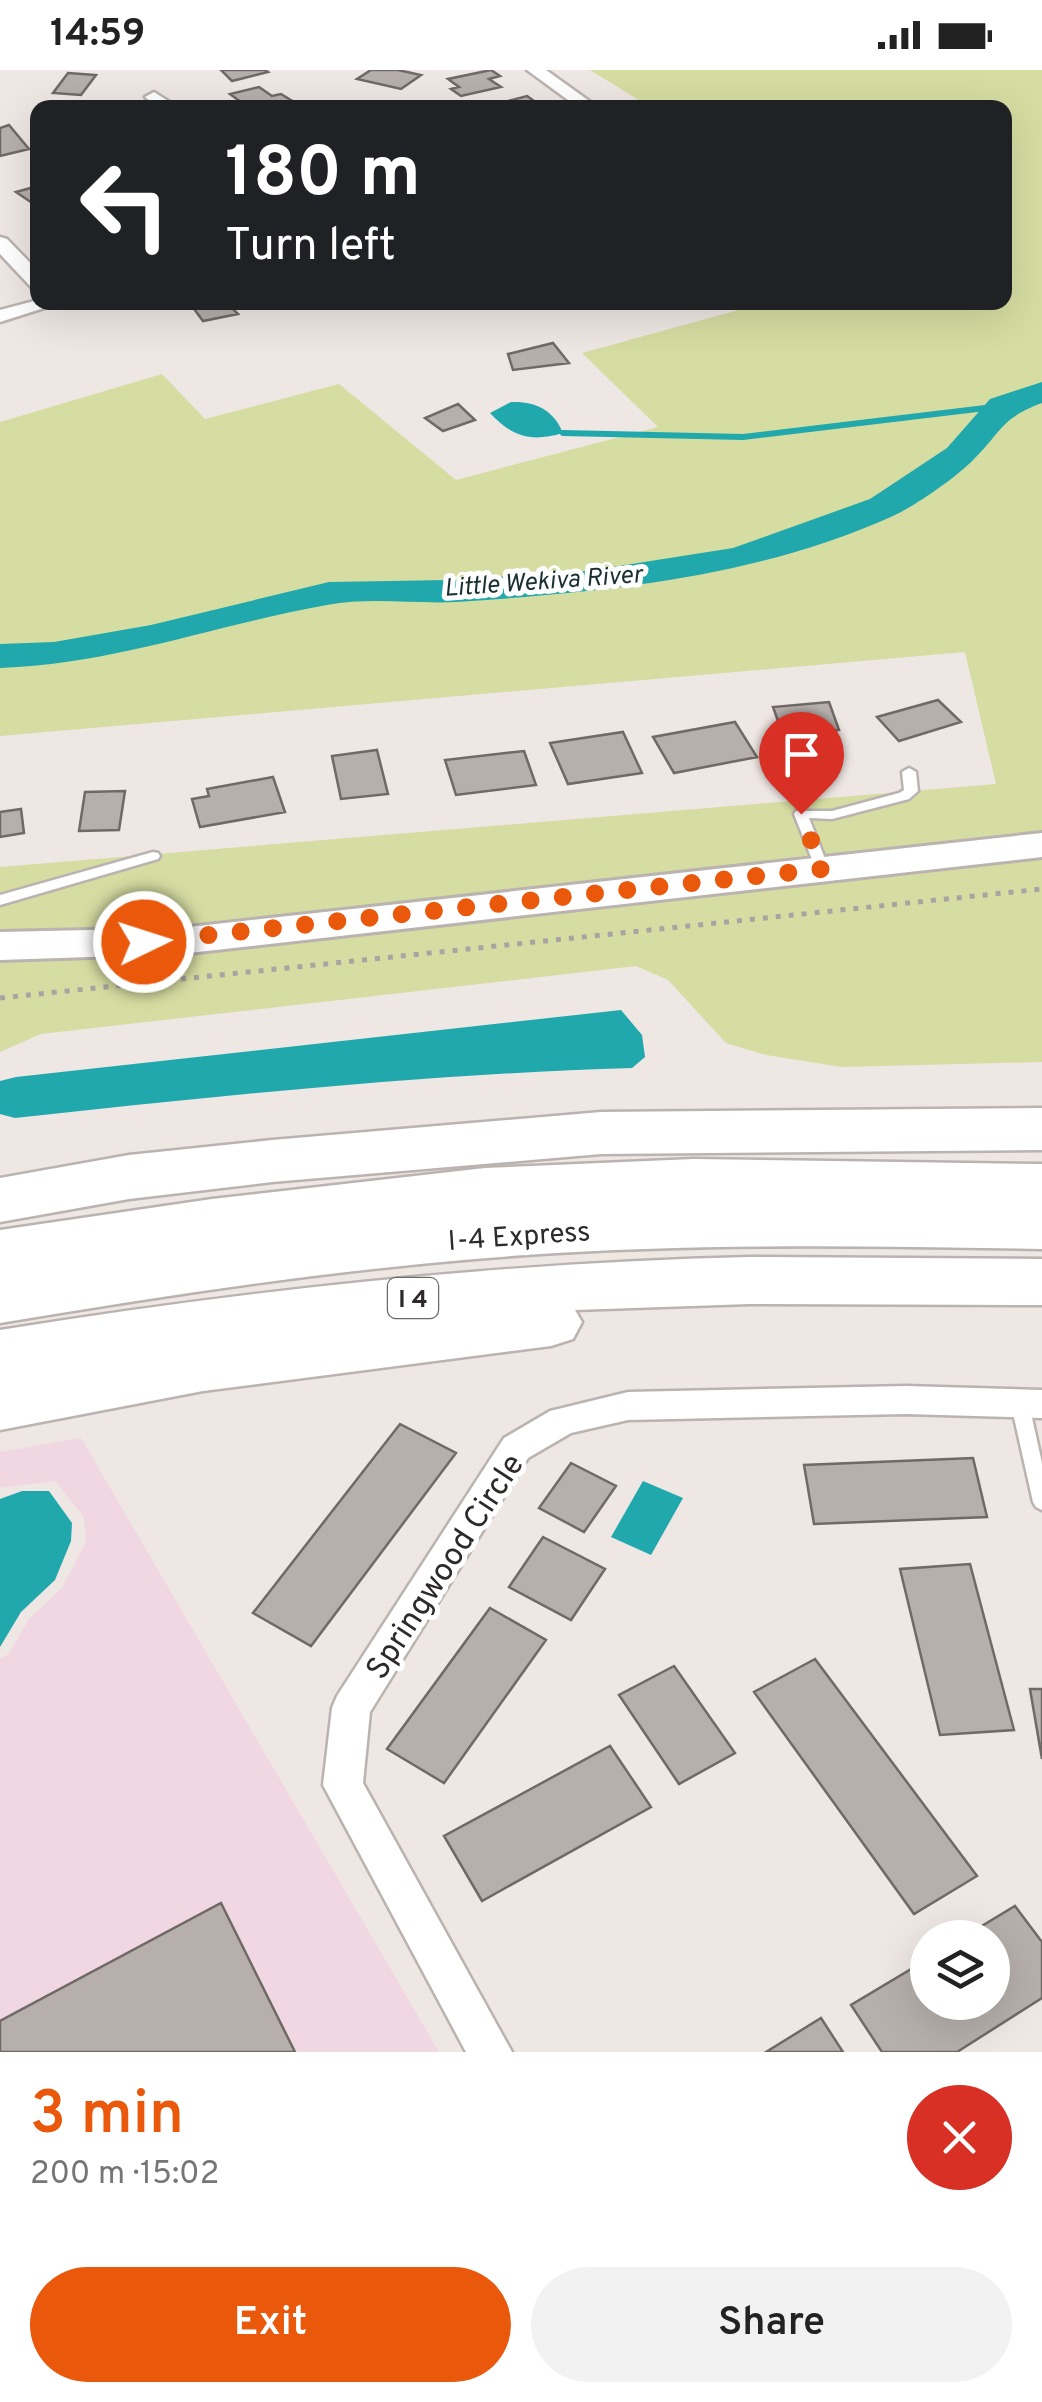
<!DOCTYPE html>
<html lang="en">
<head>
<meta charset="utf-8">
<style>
	:root { --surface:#fff; --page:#f2f2f2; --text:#222; --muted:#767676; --accent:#ea580c }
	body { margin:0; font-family:Overpass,sans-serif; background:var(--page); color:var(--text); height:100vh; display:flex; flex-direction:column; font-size:38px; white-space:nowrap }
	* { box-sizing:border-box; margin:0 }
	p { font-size:32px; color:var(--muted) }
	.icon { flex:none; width:55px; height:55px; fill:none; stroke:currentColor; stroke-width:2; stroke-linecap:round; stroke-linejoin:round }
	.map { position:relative; height:1982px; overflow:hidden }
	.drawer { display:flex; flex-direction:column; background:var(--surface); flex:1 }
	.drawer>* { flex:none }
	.top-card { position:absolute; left:30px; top:30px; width:982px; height:210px; border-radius:20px; box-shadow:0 10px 40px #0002; background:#202124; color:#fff; overflow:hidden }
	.controls { position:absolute; left:910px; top:1850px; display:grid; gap:20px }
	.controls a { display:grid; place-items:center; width:100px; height:100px; border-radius:50%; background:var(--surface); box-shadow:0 10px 40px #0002; font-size:50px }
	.pin { position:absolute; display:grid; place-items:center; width:85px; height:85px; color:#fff; margin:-102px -42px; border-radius:50% 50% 50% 0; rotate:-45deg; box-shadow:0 0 10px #0007 }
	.pin .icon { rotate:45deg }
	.me { position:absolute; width:110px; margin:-55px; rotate:86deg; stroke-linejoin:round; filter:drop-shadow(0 0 8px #0008) }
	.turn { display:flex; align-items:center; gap:35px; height:210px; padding:0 30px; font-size:45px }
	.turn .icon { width:130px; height:130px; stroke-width:2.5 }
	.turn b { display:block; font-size:70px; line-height:85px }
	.round { display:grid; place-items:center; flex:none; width:105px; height:105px; border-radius:52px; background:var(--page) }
	.headline { display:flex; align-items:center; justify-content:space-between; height:170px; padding:0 30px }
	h1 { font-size:60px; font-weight:600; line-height:75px; color:var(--accent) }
	.cta { display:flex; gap:20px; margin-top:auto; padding:20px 30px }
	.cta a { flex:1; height:115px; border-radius:60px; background:var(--accent); color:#fff; font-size:40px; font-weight:600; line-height:115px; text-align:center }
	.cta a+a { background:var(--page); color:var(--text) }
	.status { display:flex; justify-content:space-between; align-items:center; height:70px; padding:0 50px; background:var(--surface); direction:ltr }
	.status svg { height:28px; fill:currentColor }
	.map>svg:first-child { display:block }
</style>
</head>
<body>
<div class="status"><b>14:59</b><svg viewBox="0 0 49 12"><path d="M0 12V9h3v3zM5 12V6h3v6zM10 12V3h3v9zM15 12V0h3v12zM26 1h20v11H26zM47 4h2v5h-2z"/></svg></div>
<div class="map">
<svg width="1042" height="1982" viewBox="0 0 1042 1982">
	<rect width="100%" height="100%" fill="#eee7e4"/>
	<path fill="#f0d7e2" d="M81,1368L439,1982H0V1588L9,1584L29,1549L62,1518L86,1472L84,1447L55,1411L0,1418V1382Z"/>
	<path fill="#d6dda2" d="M590,0H1042V766L181,862L0,867V797L996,714L965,582L0,666V352L162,304L205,349L339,314L456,410L658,357L582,283L764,233L1005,232V38L650,37Z
		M1042,783V992L842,997L766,985L726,973L668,910L636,896L41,964L0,982V886Z"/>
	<path fill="#20a8ac" d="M511,332C535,331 554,340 563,363C532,372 513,368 490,343Z
		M621,940L642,965L645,987L632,998C425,1004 220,1026 15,1048L0,1044V1011L16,1007Z
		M643,1411L683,1428L651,1485L611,1467Z
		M22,1421H49L72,1453L71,1471L55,1510L21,1542L0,1577V1429Z"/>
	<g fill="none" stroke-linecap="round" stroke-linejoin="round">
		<path stroke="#20a8ac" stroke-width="6" d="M563,363L743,367L1002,336"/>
		<path fill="#20a8ac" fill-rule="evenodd" d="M1042,312V333C1001,348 1002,361 974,389C957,407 915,436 893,446C755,508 606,522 456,532C413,534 370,527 327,535C214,555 119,593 0,598V574L54,572L151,555L329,512L449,510L587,501L733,478L870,429L947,378L990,329Z"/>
	</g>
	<path fill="#b6afac" stroke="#706a67" stroke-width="2.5" d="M221,0H265L268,2L232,11Z
		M371,0H398L421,5L401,19L357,9Z
		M491,0L500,6L489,9L501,17L461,26L451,19L459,17L448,9Z
		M68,3L96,5L81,25L53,23Z
		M259,17L272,26L281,24L294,32L249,38L230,24Z
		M527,26L544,38L500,37L509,35L504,32Z
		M9,55L29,79L0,86V58Z
		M38,116V137L16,122Z
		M189,232H226L238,244L203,251Z
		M553,273L569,293L513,300L508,284Z
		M458,334L475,350L443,361L425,348Z
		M938,630L961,652L899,671L877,647Z
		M829,632L839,660L783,665L773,637Z
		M735,652L757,687L674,703L653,667Z
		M623,662L642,703L568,714L550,673Z
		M377,680L388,724L341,729L332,686Z
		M524,681L536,715L456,725L445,690Z
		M273,707L285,742L200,757L192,729L209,726L207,719Z
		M125,721L119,760L79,761L85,722Z
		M21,739L24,763L0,767V742Z
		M400,1354L456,1383L311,1576L253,1543Z
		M973,1388L987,1447L814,1454L804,1395Z
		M571,1393L616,1416L584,1462L539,1438Z
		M543,1467L605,1499L571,1550L509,1517Z
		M970,1494L1014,1660L940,1665L900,1499Z
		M490,1538L546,1570L444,1713L387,1679Z
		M815,1589L977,1806L914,1844L754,1622Z
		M674,1596L735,1683L679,1714L619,1625Z
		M1030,1619H1042V1689Z
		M610,1676L651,1737L482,1831L444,1766Z
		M221,1833L295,1982H0V1951Z
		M1015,1836L1042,1872V1928L957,1982H882L851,1935L928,1889V1932H992V1868H962Z
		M821,1948L843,1982H766Z"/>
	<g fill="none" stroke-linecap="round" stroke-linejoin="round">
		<g stroke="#bab3b0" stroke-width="5">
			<path id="lane" d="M909,698L916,702L918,721L909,729L832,749L809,748L829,799L827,802H817L794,744L796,741H832L899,723L904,720L902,702Z
				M153,782L158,783L160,786L158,789L0,835V825Z
				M1020,1327L1026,1329L1029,1334L1042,1393V1440L1036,1437L1033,1432L1011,1334L1014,1329Z"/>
		</g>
		<g stroke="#bab3b0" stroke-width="5">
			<path id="street" d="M527,0H546L599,38H579Z
				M154,22L179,38H159L145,27Z
				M0,167L7,169L38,201V219L31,217L0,184Z
				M38,230L63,232L0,252V240Z
				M906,1316L1042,1320V1348L906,1344L628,1350L571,1363L528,1388L370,1642L363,1713L512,1982H466L323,1715L332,1638L337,1626L504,1368L550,1341L628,1322Z"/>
		</g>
		<g stroke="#bab3b0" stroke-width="6">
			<path id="secondary" d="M1042,763V787L180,884L0,890V862L180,858Z"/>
		</g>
		<g stroke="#bab3b0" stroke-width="5">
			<path id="highway" d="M1042,1038V1080L601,1084L272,1112L129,1129L0,1152V1108L129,1085L272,1070L601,1042Z
				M693,1089L1042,1094V1179C870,1176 698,1173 526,1185C350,1197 175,1224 0,1253V1160L212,1129L485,1098Z
				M750,1187L1042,1189V1235L750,1234L575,1240L582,1252L573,1269L551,1276L203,1321L0,1360V1260C250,1220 497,1193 750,1187Z"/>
		</g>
		<path stroke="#a9a4a2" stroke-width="5" stroke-dasharray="5 8" stroke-linecap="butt" d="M0,928L1042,819"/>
		<use href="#lane" fill="#fff" fill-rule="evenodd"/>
		<use href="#street" fill="#fff" fill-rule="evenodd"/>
		<use href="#secondary" fill="#fff" fill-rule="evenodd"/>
		<use href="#highway" fill="#fff" fill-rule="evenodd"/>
	</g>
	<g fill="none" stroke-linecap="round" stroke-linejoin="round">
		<path stroke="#ea580c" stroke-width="18" stroke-dasharray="0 32.4" d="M144,872L822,799L801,744"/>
	</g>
	<g text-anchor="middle" stroke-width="10" stroke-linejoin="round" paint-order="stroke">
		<g font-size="25" font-style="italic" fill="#1a3030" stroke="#fff">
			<text transform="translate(543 510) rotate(-4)" y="9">Little Wekiva River</text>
		</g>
		<rect fill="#fff" stroke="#6c6a69" stroke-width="2.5" x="388" y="1208" width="50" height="40" rx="8"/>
		<g font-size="25" font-weight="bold" fill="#2d2a29">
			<text x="413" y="1237">I 4</text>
		</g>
		<g font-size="28" fill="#2d2a29" stroke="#fff">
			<text transform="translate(519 1165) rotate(-4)" y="10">I-4 Express</text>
		</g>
		<g font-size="32" fill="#2d2a29" stroke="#fff">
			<text transform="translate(444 1496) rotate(-57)" y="11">Springwood Circle</text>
		</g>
	</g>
</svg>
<div class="controls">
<a><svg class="icon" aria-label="layers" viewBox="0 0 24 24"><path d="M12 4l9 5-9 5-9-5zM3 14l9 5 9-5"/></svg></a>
</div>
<div class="pin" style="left:801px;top:744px;background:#d93025"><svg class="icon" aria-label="arrive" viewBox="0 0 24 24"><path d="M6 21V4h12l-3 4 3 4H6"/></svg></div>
<svg class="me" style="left:144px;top:872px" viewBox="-20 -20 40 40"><circle r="17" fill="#ea580c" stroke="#fff" stroke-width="3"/><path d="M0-11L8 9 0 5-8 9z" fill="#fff"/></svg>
<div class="top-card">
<div class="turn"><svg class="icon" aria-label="left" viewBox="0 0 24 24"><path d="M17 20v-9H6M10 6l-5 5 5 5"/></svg><div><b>180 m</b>Turn left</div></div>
</div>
</div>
<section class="drawer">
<div class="headline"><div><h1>3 min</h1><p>200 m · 15:02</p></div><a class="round" style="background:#d93025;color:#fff"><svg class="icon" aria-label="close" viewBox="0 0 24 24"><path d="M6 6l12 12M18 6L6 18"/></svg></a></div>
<div class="cta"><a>Exit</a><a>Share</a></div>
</section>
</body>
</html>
